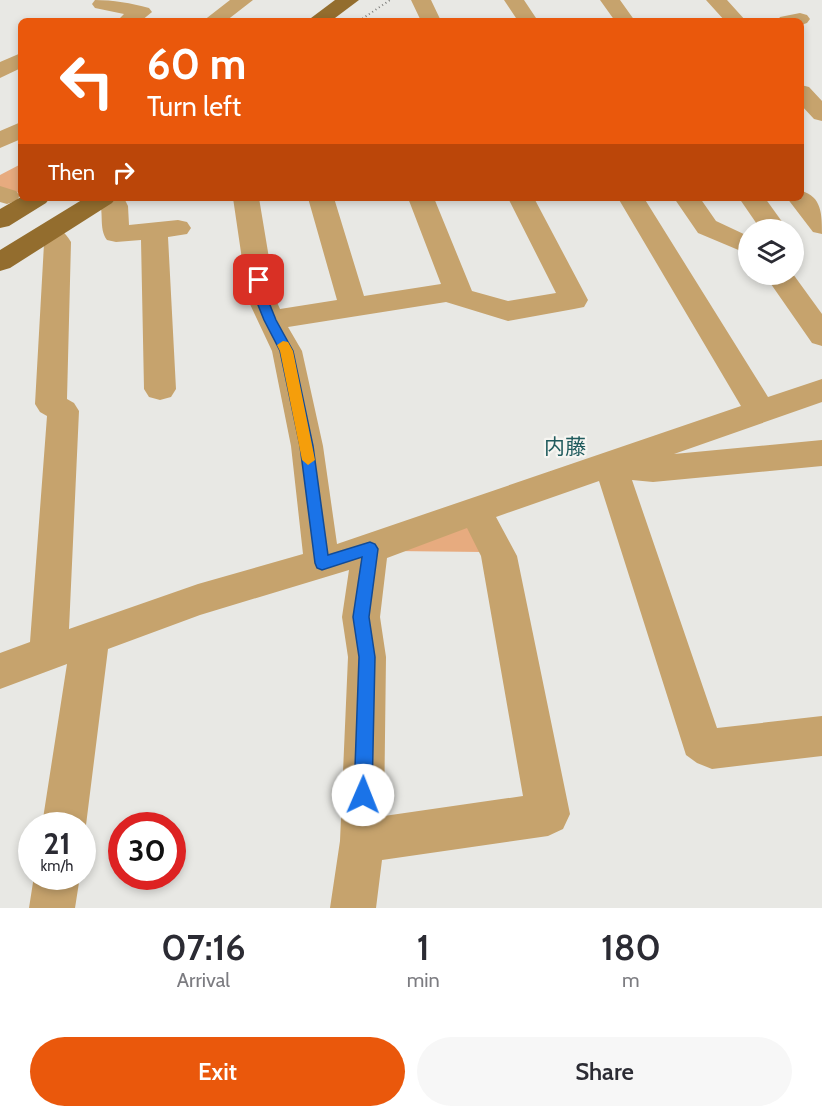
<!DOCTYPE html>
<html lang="en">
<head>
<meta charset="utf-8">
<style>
	:root { --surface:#fff; --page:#f7f7f7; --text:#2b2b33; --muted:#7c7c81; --accent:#ea580c }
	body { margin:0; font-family:Cabin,"Noto Sans JP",sans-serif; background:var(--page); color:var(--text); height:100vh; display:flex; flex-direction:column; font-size:22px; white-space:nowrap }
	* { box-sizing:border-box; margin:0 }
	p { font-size:20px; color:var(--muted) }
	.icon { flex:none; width:33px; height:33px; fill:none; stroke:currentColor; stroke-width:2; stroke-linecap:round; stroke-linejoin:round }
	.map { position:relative; height:908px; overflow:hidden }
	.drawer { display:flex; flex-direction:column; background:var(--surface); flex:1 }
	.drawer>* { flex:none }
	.guide { position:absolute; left:18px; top:18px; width:786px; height:183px; border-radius:9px; box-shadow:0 3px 9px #0003; background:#ea580c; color:#fff; overflow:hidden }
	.tools { position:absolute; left:738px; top:219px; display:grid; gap:12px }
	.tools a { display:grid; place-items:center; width:66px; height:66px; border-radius:50%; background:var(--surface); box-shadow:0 3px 9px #0003; font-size:30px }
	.speed { position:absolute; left:18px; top:812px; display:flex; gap:12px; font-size:30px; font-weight:700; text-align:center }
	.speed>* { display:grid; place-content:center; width:78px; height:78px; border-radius:50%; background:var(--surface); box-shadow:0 3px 9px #0003; line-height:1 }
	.speed small { font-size:15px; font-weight:400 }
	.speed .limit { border:9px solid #d22; background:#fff; color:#111 }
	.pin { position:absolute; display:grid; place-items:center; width:51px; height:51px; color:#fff; margin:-26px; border-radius:12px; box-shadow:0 3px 9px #0006 }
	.me { position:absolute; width:66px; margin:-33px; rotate:1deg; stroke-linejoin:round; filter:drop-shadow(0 0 4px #0008) }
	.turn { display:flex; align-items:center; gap:21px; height:126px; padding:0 30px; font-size:27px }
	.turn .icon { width:78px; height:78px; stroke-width:2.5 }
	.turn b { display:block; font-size:42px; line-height:51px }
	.then { display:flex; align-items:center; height:57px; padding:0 30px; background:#0003; gap:12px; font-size:22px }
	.eta { display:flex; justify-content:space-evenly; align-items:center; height:102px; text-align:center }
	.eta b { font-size:36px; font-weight:600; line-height:42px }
	.action { display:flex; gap:12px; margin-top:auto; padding:12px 30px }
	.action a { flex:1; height:69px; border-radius:36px; background:var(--accent); color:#fff; font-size:24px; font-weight:600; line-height:69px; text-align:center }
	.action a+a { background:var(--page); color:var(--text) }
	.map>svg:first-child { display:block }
</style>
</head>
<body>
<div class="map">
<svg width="822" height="908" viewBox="0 0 822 908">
	<rect width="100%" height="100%" fill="#e8e8e4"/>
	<path fill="#e7ab7f" d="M21,164V191L14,194L0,190V175Z
		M463,526L472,529L483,552L394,551Z"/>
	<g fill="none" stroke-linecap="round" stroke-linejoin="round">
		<path stroke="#7d7d7a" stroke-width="2" stroke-dasharray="1 3" stroke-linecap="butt" d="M359,21L390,0"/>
		<path fill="#c6a36d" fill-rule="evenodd" d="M95,0C113,0 131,3 149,8L152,12L141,21H117L124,14L95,8L92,4Z
			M230,0H253L226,21H203Z
			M411,0H431L441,21H421Z
			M504,0H524L538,21H518Z
			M600,0H620L635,21H615Z
			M706,0H727L746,21H725Z
			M800,13L807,15L810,19L807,23L801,25V21H777L780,17Z
			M21,53V68L0,78V62Z
			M801,85L809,87L822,101V121L814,119L801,105Z
			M21,122V139L0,148V131Z
			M0,186L16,191L20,196L16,201L7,204L0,202Z
			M801,191C822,196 822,215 822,234L813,232L787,198H801Z
			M98,198H124L128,206L129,225L178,220L187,222L191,228L187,234L168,237L176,389L171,397L160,400L149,397L144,389L141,240L116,242L107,240C98,228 105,211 98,198Z
			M233,198H259L276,300L280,309L337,300L308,198H334L364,296L441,284L408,198H434L472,291L508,301L556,293L508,198H534L588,300L584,307L574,309L508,321L446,302L288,327L302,351L323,446L337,544L741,406L618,198H644L768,397L822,379V402L674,454L822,440V466L653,482L632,480L717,728L822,716V756L712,769L697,763L686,755L599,481L496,517L517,556L570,814L563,829L548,836L382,860L376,908H330L340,841L348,657L342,617L349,570L200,615L108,649L86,825L82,833V825H42L67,664L0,689V653L30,642L47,416L40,412L35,404L44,244L35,233L39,227C54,223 63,229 71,242L67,399L74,403L79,411L69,629L198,584L303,554L291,446L272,351L248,300ZM467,528L481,556L523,796L384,816L386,657L380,617L387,558Z
			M674,198H700L716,221L748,236V254L698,233Z
			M739,198H765L788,230H761Z
			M764,274H793L822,314V346L812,343Z
			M34,876H80L75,908H29Z"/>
		<path fill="#936d2e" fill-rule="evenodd" d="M335,0H359L331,21H307Z
			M21,197L50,198L46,203L9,226L0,228V209Z
			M85,198H116L112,203L10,268L0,271V250Z"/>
	</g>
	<path fill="#1a73e8" stroke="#114b97" stroke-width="1.5" d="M259,276L265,280L268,300L276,320L293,351L313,446L328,555L370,542L375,544L378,549L369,617L375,657L372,795L369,801L363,804L357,801L354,795L359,657L353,617L362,557L322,570L317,568L315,563L300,446L280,351L264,320L256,300L253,280Z"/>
	<path fill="#f59e0b" d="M283,341L288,342L293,351L315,460L308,465L302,460L280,351L277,345Z"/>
	<g text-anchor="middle" stroke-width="4.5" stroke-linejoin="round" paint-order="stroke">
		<g font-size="21" fill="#205b5d" stroke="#f6f5f1">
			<text x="565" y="454">内藤</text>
		</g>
	</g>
</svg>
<div class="tools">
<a><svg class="icon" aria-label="layers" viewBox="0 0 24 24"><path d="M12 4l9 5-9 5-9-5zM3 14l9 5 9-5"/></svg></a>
</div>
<div class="speed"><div>21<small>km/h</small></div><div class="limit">30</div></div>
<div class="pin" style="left:259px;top:280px;background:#d93025"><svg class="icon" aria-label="arrive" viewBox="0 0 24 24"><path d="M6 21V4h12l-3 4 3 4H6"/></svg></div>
<svg class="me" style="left:363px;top:795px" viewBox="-20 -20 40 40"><circle r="19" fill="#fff"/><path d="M0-13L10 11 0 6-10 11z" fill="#1a73e8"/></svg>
<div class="guide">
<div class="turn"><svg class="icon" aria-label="left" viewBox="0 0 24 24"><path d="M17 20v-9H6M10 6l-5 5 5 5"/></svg><div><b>60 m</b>Turn left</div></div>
<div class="then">Then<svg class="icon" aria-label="right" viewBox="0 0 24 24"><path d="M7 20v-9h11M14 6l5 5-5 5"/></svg></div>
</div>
</div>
<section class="drawer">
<div class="eta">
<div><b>07:16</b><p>Arrival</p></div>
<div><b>1</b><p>min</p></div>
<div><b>180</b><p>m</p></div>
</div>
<div class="action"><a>Exit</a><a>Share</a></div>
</section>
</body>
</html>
